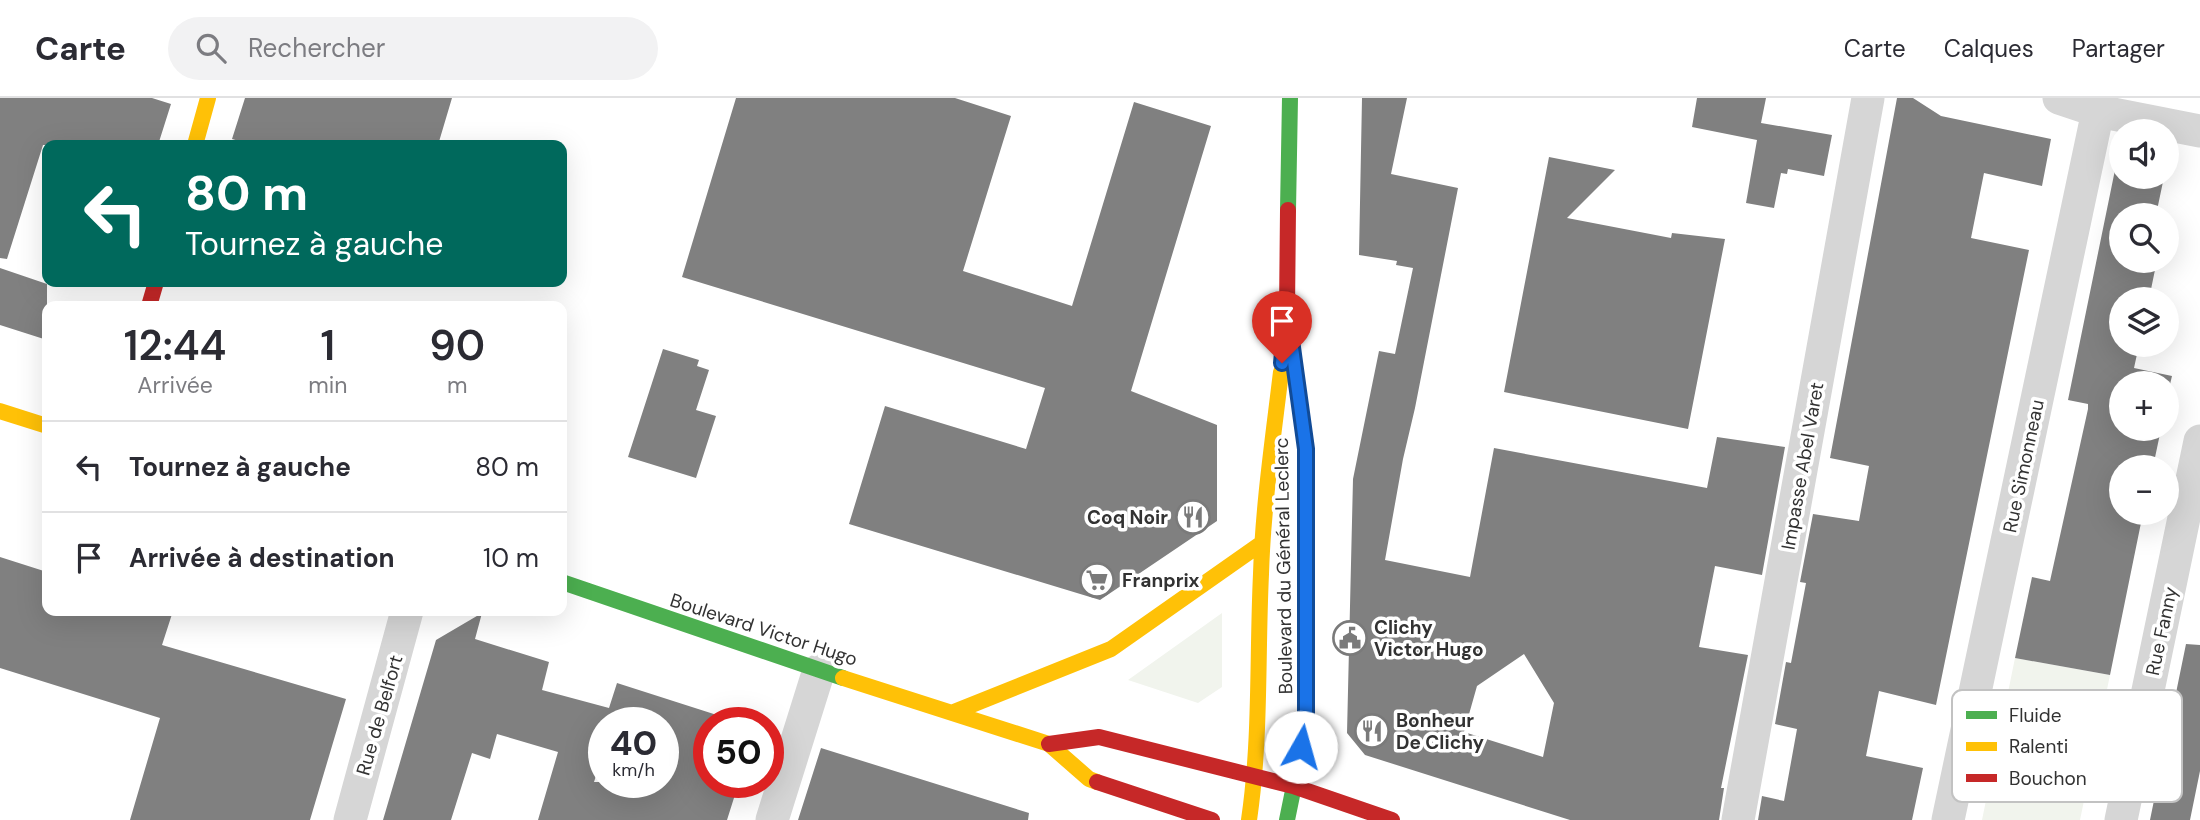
<!DOCTYPE html>
<html lang="fr">
<head>
<meta charset="utf-8">
<style>
	:root { --surface:#fff; --page:#f2f2f3; --text:#2b2b33; --muted:#7c7c81; --line:#e1e1e2 }
	body { margin:0; font-family:"DM Sans",sans-serif; background:var(--page); color:var(--text); height:100vh; display:flex; flex-direction:column; font-size:26px; white-space:nowrap }
	* { box-sizing:border-box; margin:0 }
	p { font-size:23px; color:var(--muted) }
	.icon { flex:none; width:38px; height:38px; fill:none; stroke:currentColor; stroke-width:2; stroke-linecap:round; stroke-linejoin:round }
	.map { position:relative; flex:1; overflow:hidden }
	.sheet { position:absolute; left:42px; top:203px; width:525px; height:315px; display:flex; flex-direction:column; background:var(--surface); border-radius:14px; box-shadow:0 7px 28px #0002 }
	.sheet>* { flex:none }
	.hud { position:absolute; left:42px; top:42px; width:525px; height:147px; border-radius:14px; box-shadow:0 7px 28px #0002; background:#00695c; color:#fff; overflow:hidden }
	.fabs { position:absolute; left:2109px; top:21px; display:grid; gap:14px }
	.fabs a { display:grid; place-items:center; width:70px; height:70px; border-radius:50%; background:var(--surface); box-shadow:0 7px 28px #0002; font-size:35px }
	.speed { position:absolute; left:588px; top:609px; display:flex; gap:14px; font-size:35px; font-weight:700; text-align:center }
	.speed>* { display:grid; place-content:center; width:91px; height:91px; border-radius:50%; background:var(--surface); box-shadow:0 7px 28px #0002; line-height:1 }
	.speed small { font-size:18px; font-weight:400 }
	.speed .limit { border:10px solid #d22; background:#fff; color:#111 }
	.pin { position:absolute; display:grid; place-items:center; width:60px; height:60px; color:#fff; margin:-72px -30px; border-radius:50% 50% 50% 0; rotate:-45deg; box-shadow:0 0 7px #0007 }
	.pin .icon { rotate:45deg }
	.me { position:absolute; width:77px; margin:-38px; rotate:7deg; stroke-linejoin:round; filter:drop-shadow(0 0 5px #0008) }
	.turn { display:flex; align-items:center; gap:24px; height:147px; padding:0 28px; font-size:32px }
	.turn .icon { width:91px; height:91px; stroke-width:2.5 }
	.turn b { display:block; font-size:49px; line-height:60px }
	.eta { display:flex; justify-content:space-evenly; align-items:center; height:119px; text-align:center }
	.eta b { font-size:42px; font-weight:600; line-height:49px }
	ul { padding:0; list-style:none }
	li { display:flex; align-items:center; gap:21px; height:91px; padding:0 28px; border-top:2px solid var(--line) }
	li div { flex:1 }
	li b { display:block; font-size:26px }
	li em { font-style:normal }
	header { display:flex; align-items:center; gap:42px; box-sizing:border-box; height:98px; padding:0 35px; background:var(--surface); border-bottom:2px solid var(--line) }
	header strong { font-size:33px }
	nav { display:flex; gap:38px; margin-inline-start:auto; font-size:24px }
	.search { width:490px; height:63px; background:var(--page); display:flex; align-items:center; gap:18px; box-sizing:border-box; padding:0 24px; border-radius:38px; color:var(--muted); font-size:26px }
	.map>svg:first-child { display:block }
</style>
</head>
<body>
<header>
<strong>Carte</strong>
<div class="search"><svg class="icon" aria-label="search" viewBox="0 0 24 24"><circle cx="10" cy="10" r="6"/><path d="M15 15l6 6"/></svg>Rechercher</div>
<nav><a>Carte</a><a>Calques</a><a>Partager</a></nav>
</header>
<div class="map">
<svg width="2200" height="722" viewBox="0 0 2200 722">
	<rect width="100%" height="100%" fill="#fff"/>
	<path fill="#f1f4ed" d="M1222,515V589L1198,605L1128,582Z
		M2015,560L2110,577L2080,722H1982Z"/>
	<path fill="#808080" fill-rule="evenodd" d="M0,0H152L171,6L158,47H43L7,161L0,160Z
		M245,0H452L438,47H253L232,41Z
		M736,0H955L1011,18L963,173L1072,208L1134,4L1211,28L1131,293L1217,327V423L1100,502L849,426L885,308L1026,351L1045,290L682,179Z
		M1362,0H1407L1391,76L1458,90L1415,310L1403,361L1385,462L1470,479L1494,350L1707,390L1717,339L1785,349L1762,477L1715,468L1699,549L1748,557L1721,690H1724L1719,722H1570L1365,657L1347,635L1353,381L1379,253L1395,256L1413,170L1396,167L1397,163L1359,157ZM1524,556L1554,605L1543,659L1464,634L1477,588Z
		M1697,0H1766L1761,25L1832,37L1824,78L1788,71L1787,76L1781,75L1774,110L1746,105L1757,42L1692,29Z
		M1897,0H1913L1941,18L2051,41L2042,88L1984,75L1971,140L2029,152L1936,607L1879,593L1866,658L1923,670L1912,722H1758L1762,698L1784,703L1797,631L1775,626L1786,564L1791,565L1806,485L1800,484L1813,416L1859,423L1869,368L1830,360Z
		M1549,59L1615,72L1567,120L1671,140L1672,135L1725,141L1688,331L1504,294Z
		M2121,63V79H2164L2156,117H2121V163H2146V165L2156,167L2149,201H2121V247H2139L2134,270L2172,278L2166,303V285H2121V331H2161L2153,369H2121V415H2143L2110,577L2015,560L2032,479L2050,483L2088,311V306L2068,302L2116,67Z
		M0,170L47,186V242L0,227Z
		M663,251L699,262L697,268L709,272L696,312L716,318L696,380L628,359Z
		M0,459L47,474V513H173L162,547L346,601L310,722H130L160,620L0,570Z
		M482,515L475,541L549,564L542,592L609,610L617,585L720,618L719,625H709V684H739L727,722H538L558,654L497,636L490,661L472,655L451,722H383L436,542ZM604,625H663V684H594L604,653Z
		M2186,546L2200,547V673L2190,722H2150Z
		M821,650L1029,715L1028,722H798Z"/>
	<g fill="none" stroke-linecap="round" stroke-linejoin="round">
		<path stroke="#d6d6d6" stroke-width="33" d="M2059,0L2098,13L2200,33
			M350,722L407,513
			M772,722L819,572
			M1738,722L1868,0
			M1948,722L2098,13
			M2121,722L2200,343"/>
		<path stroke="#4caf50" stroke-width="16" d="M1288,112L1290,0
			M562,484L843,580
			M1287,722L1306,629V406"/>
		<path stroke="#ffc107" stroke-width="16" d="M195,47L208,0
			M0,313L47,328
			M843,580L1049,646L1089,681L1097,684
			M954,614L1111,551L1262,445
			M1249,722C1261,640 1257,559 1261,476C1263,408 1273,341 1281,274"/>
		<path stroke="#c62828" stroke-width="16" d="M1288,112L1287,213L1306,351V406
			M149,208L156,184
			M1049,646L1099,639L1293,688L1392,722
			M1097,684L1212,722"/>
	</g>
	<g fill="none" stroke-linecap="round" stroke-linejoin="round">
		<g stroke="#114b97" stroke-width="18">
			<path id="route" d="M1282,265L1287,213L1306,351V629L1301,649"/>
		</g>
		<use href="#route" stroke="#1a73e8" stroke-width="12"/>
	</g>
	<defs>
		<g id="restaurant-ring" transform="scale(1.75)"><circle r="9.5" fill="#fff" stroke="#7a7a7a" stroke-width="1.5"/><path d="M-5-6h1v4h1v-4h1v4h1v-4h1v5L-1.5 .5V6h-2V.5L-5-1ZM5-6V6H3V1.5H1.5Q1.5-4 5-6Z" fill="#7a7a7a"/></g>
		<g id="supermarket-ring" transform="scale(1.75)"><circle r="9.5" fill="#fff" stroke="#7a7a7a" stroke-width="1.5"/><path d="M-6-5.5h2.5l.6 2H6L4.5 2H-2.5L-4.4-4H-6ZM-1.5 3.2a1.3 1.3 0 1 0 .1 0ZM3 3.2a1.3 1.3 0 1 0 .1 0Z" fill="#7a7a7a"/></g>
		<g id="civic-ring" transform="scale(1.75)"><circle r="9.5" fill="#fff" stroke="#7a7a7a" stroke-width="1.5"/><path d="M-.6-6.5H3V-4.5H.6V-3L4-1V1h2V6H-6V1h2V-1L-.6-3ZM-1.2 2.5V6h2.4V2.5Z" fill="#7a7a7a"/></g>
	</defs>
	<g fill-rule="evenodd">
		<use href="#restaurant-ring" x="1193" y="419"/>
		<use href="#supermarket-ring" x="1097" y="482"/>
		<use href="#civic-ring" x="1350" y="540"/>
		<use href="#restaurant-ring" x="1372" y="633"/>
	</g>
	<g text-anchor="middle" stroke-width="7" stroke-linejoin="round" paint-order="stroke">
		<g font-size="19" fill="#323232" stroke="#fff">
			<text transform="translate(1802 368) rotate(-80)" y="7">Impasse Abel Varet</text>
			<text transform="translate(2023 368) rotate(-78)" y="7">Rue Simonneau</text>
			<text transform="translate(1283 468) rotate(-91)" y="7">Boulevard du Général Leclerc</text>
			<text transform="translate(764 531) rotate(18)" y="7">Boulevard Victor Hugo</text>
			<text transform="translate(2161 533) rotate(-78)" y="7">Rue Fanny</text>
			<text transform="translate(379 617) rotate(-74)" y="7">Rue de Belfort</text>
		</g>
		<g font-size="19" font-weight="bold" fill="#323232" stroke="#fff" text-anchor="start">
			<text x="1168" y="426" text-anchor="end">Coq Noir</text>
			<text x="1122" y="489">Franprix</text>
			<text x="1374" y="536">Clichy<tspan x="1374" dy="22">Victor Hugo</tspan></text>
			<text x="1396" y="629">Bonheur<tspan x="1396" dy="22">De Clichy</tspan></text>
		</g>
	</g>
	<rect x="1952" y="592" width="230" height="112" rx="10" fill="#fff" stroke="#c2c2c2" stroke-width="2"/>
	<rect x="1966" y="613" width="31" height="8" fill="#4caf50"/>
	<rect x="1966" y="644" width="31" height="9" fill="#ffc107"/>
	<rect x="1966" y="676" width="31" height="8" fill="#c62828"/>
	<g font-size="19" fill="#323232">
		<text x="2009" y="624">Fluide</text>
		<text x="2009" y="655">Ralenti</text>
		<text x="2009" y="687">Bouchon</text>
	</g>
</svg>
<div class="fabs">
<a><svg class="icon" aria-label="sound" viewBox="0 0 24 24"><path d="M4 9h4l5-4v14l-5-4H4zM17 9q2 3 0 6"/></svg></a>
<a><svg class="icon" aria-label="search" viewBox="0 0 24 24"><circle cx="10" cy="10" r="6"/><path d="M15 15l6 6"/></svg></a>
<a><svg class="icon" aria-label="layers" viewBox="0 0 24 24"><path d="M12 4l9 5-9 5-9-5zM3 14l9 5 9-5"/></svg></a>
<a>+</a>
<a>−</a>
</div>
<div class="speed"><div>40<small>km/h</small></div><div class="limit">50</div></div>
<div class="pin" style="left:1282px;top:265px;background:#d93025"><svg class="icon" aria-label="arrive" viewBox="0 0 24 24"><path d="M6 21V4h12l-3 4 3 4H6"/></svg></div>
<svg class="me" style="left:1301px;top:649px" viewBox="-20 -20 40 40"><circle r="19" fill="#fff"/><path d="M0-13L10 11 0 6-10 11z" fill="#1a73e8"/></svg>
<div class="hud">
<div class="turn"><svg class="icon" aria-label="left" viewBox="0 0 24 24"><path d="M17 20v-9H6M10 6l-5 5 5 5"/></svg><div><b>80 m</b>Tournez à gauche</div></div>
</div>
<section class="sheet">
<div class="eta">
<div><b>12:44</b><p>Arrivée</p></div>
<div><b>1</b><p>min</p></div>
<div><b>90</b><p>m</p></div>
</div>
<ul>
<li><svg class="icon" aria-label="left" viewBox="0 0 24 24"><path d="M17 20v-9H6M10 6l-5 5 5 5"/></svg><div><b>Tournez à gauche</b></div><em>80 m</em></li>
<li><svg class="icon" aria-label="arrive" viewBox="0 0 24 24"><path d="M6 21V4h12l-3 4 3 4H6"/></svg><div><b>Arrivée à destination</b></div><em>10 m</em></li>
</ul>
</section>
</div>
</body>
</html>
